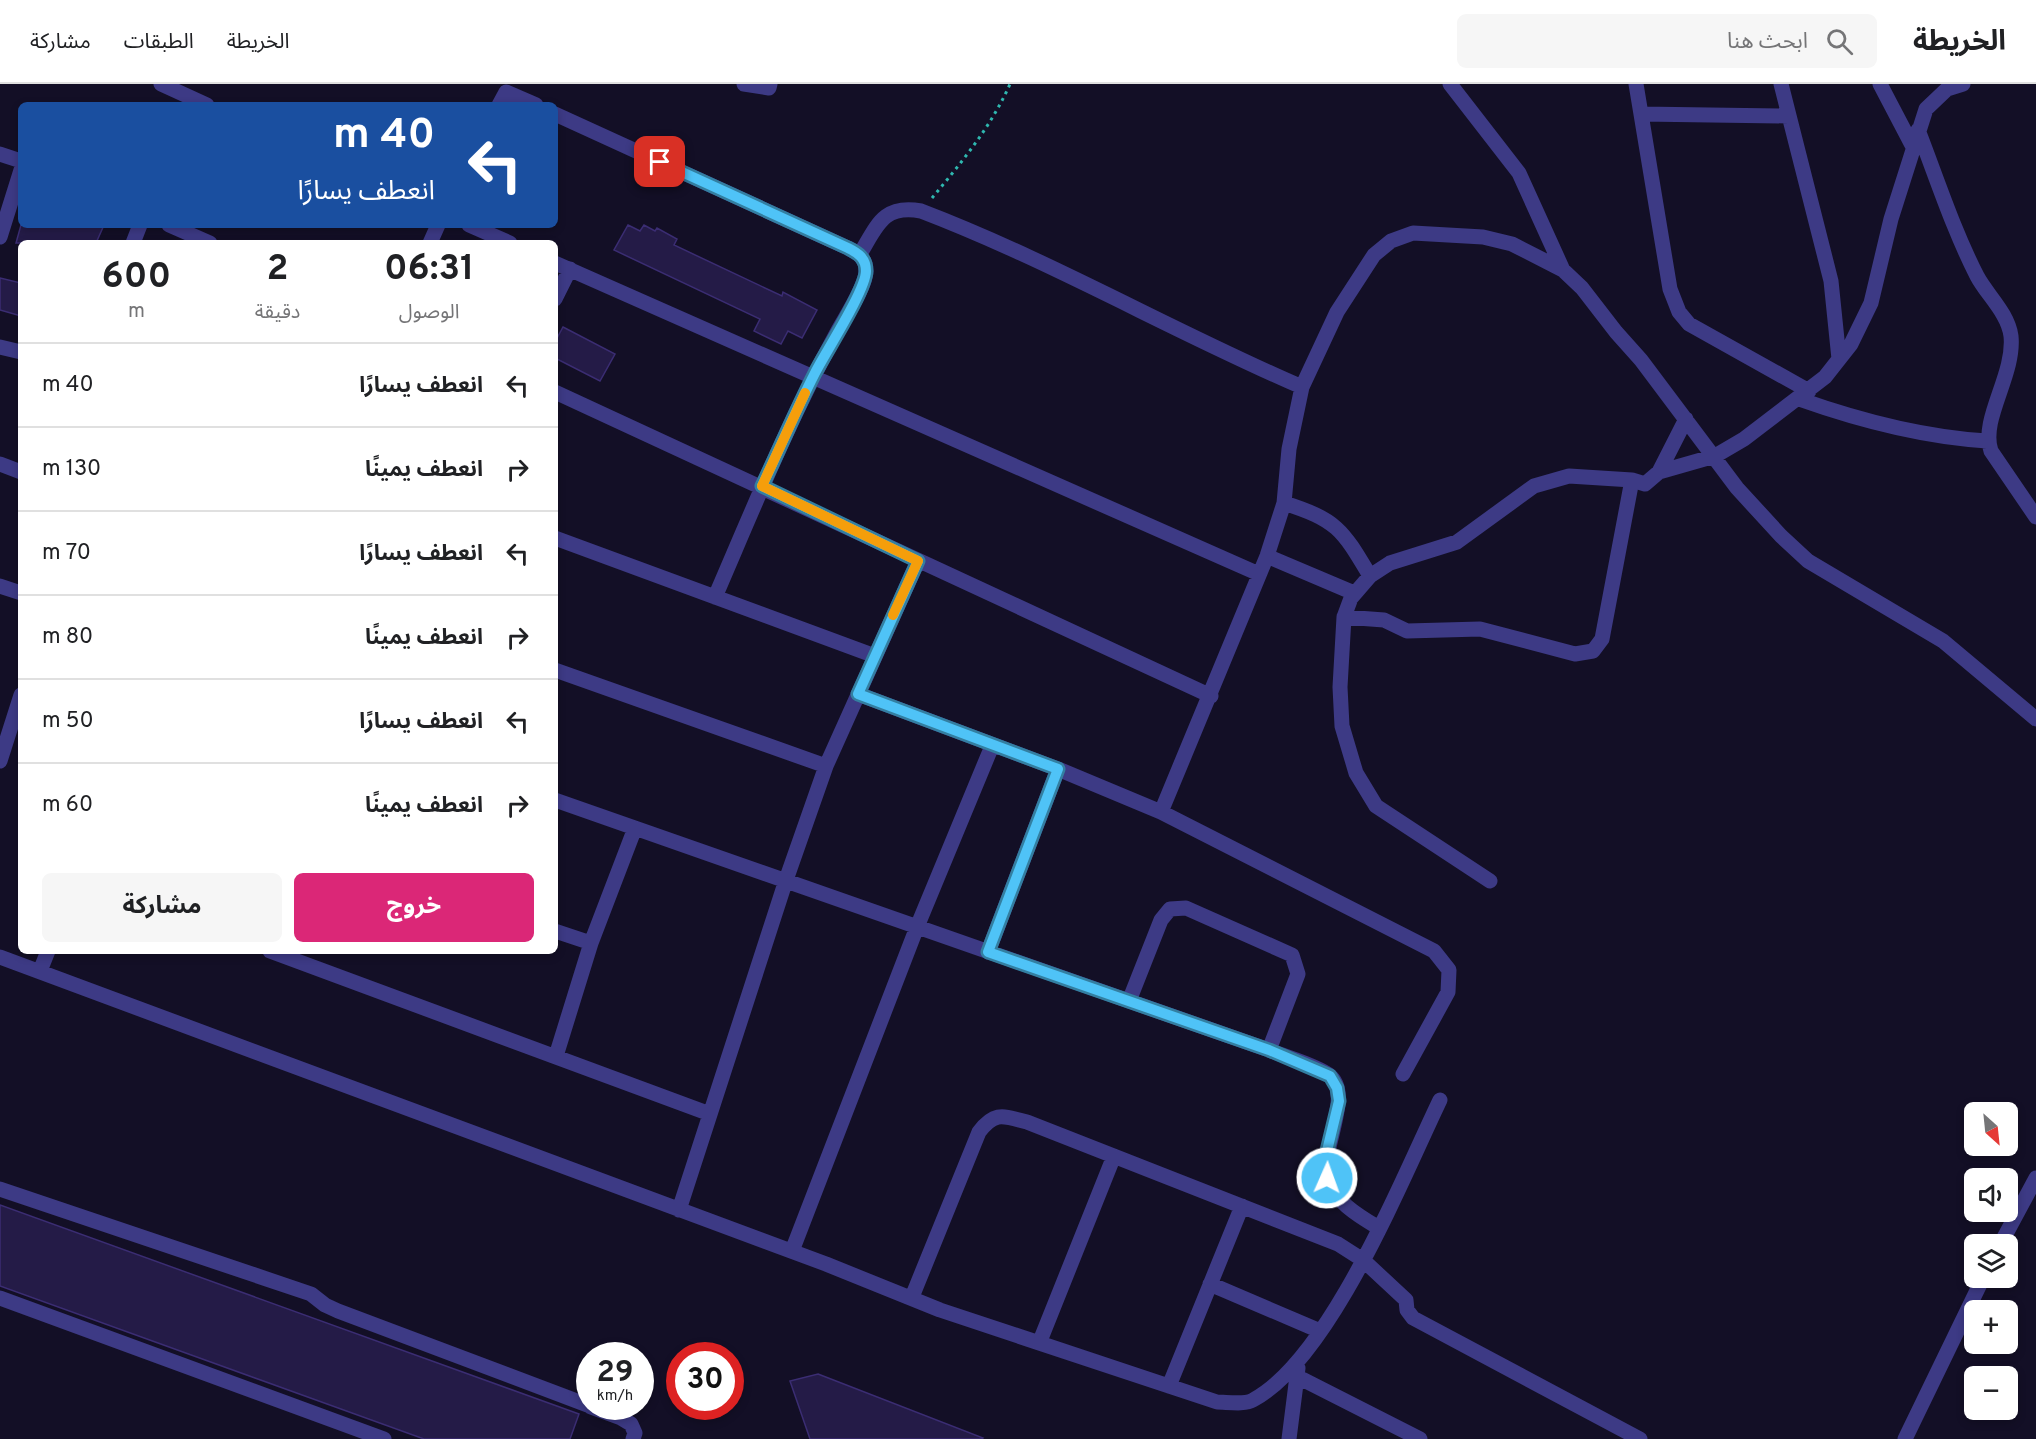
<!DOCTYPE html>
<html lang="ar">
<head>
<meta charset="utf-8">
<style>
	:root { --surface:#fff; --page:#f6f6f6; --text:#202124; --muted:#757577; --line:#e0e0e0; --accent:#db2777 }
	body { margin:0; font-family:Overpass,"Noto Sans Arabic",sans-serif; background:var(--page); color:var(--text); direction:rtl; height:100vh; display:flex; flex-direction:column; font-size:22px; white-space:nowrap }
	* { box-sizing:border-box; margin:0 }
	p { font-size:20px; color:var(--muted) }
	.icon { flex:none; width:33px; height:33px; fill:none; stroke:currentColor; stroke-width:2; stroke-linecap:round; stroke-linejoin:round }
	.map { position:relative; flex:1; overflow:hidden; direction:ltr }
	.panel { position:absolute; left:18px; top:156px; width:540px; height:714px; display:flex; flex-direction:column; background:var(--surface); border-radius:9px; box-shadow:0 3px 9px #0003; direction:rtl }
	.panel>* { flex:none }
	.guide { position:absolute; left:18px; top:18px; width:540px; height:126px; border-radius:9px; box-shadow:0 3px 9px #0003; direction:rtl; background:#1a4fa0; color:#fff; overflow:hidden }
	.needle { width:39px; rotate:153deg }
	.fabs { position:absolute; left:1964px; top:1018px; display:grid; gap:12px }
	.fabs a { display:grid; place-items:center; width:54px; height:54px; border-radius:9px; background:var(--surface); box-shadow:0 3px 9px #0003; font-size:30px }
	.speed { position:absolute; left:576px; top:1258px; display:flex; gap:12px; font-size:30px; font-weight:700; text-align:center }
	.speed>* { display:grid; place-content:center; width:78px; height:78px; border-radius:50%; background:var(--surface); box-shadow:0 3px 9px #0003; line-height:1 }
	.speed small { font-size:15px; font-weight:400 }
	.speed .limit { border:9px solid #d22; background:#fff; color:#111 }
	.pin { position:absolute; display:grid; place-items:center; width:51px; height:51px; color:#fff; margin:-26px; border-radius:12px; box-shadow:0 3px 9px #0006 }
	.me { position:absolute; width:66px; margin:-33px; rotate:2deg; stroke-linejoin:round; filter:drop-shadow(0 0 4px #0008) }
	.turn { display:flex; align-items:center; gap:21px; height:126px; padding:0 24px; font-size:27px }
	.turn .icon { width:78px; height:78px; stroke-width:2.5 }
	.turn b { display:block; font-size:42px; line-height:51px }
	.eta { display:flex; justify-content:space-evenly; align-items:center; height:102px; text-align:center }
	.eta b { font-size:36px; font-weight:700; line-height:42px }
	.cta { display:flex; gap:12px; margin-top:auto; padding:12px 24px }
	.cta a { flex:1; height:69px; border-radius:9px; background:var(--accent); color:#fff; font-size:24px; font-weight:700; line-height:69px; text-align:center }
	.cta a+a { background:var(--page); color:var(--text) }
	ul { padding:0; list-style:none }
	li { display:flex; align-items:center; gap:18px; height:84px; padding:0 24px; border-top:2px solid var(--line) }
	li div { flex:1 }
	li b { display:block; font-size:22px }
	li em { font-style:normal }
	header { display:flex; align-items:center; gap:36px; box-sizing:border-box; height:84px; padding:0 30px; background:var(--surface); border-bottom:2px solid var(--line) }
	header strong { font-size:28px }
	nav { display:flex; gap:33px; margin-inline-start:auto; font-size:21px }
	.search { width:420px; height:54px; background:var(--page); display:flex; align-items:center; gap:15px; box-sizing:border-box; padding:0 21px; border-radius:9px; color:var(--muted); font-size:22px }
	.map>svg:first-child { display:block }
</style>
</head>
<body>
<header>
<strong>الخريطة</strong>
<div class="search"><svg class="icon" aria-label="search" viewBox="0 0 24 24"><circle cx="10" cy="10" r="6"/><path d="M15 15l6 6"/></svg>ابحث هنا</div>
<nav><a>الخريطة</a><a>الطبقات</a><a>مشاركة</a></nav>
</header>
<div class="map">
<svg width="2036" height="1355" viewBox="0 0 2036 1355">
	<rect width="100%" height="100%" fill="#130f26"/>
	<path fill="#241b47" stroke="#3b2d73" stroke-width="1.5" d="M21,141H104L96,159H16Z
		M628,141L640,147L644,141L655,147L657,144L677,155L674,161L782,212L783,208L817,226L802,254L788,247L781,260L754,247L760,235L614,166Z
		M0,194L21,199V232L0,226Z
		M563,243L615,270L600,297L555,274V258Z
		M0,1121L579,1330L570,1355H424L0,1202Z
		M818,1290L983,1354L982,1355H810L790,1297Z"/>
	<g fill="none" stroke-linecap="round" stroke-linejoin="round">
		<path stroke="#2fb8b0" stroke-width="3" stroke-dasharray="3 4.5" stroke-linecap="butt" d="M932,114C961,79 991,43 1010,0"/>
		<path stroke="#3d3a85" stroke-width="15" d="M161,0L207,21
			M744,0L769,4L770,0
			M1450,0L1519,89L1563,186
			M1636,0L1670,205L1679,228L1689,240L1809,307
			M1781,0L1831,197L1839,275
			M1880,0L1913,63
			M499,21L506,8L536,21
			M555,30L848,164C858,169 866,174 866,187C866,203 843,236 835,252C789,336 753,425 715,513
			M1641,30L1789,32
			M1918,46C1937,95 1953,145 1977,192C1987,211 2008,229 2011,252C2015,291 1980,335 1991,367L2036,433
			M0,70L21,77
			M169,141L210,159
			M469,141L510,159
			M0,153L21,86
			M133,159L140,141
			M430,159L438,141
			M860,170C877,142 883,120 921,127C1052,177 1174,248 1302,303
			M555,179L1259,490
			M555,215L570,185
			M0,263L21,268
			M555,308L1211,612
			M1799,315C1861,337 1922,353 1987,357
			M0,380L21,388
			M1659,388L1715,372L1744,355L1825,293L1851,260L1871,219L1891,135L1926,25L1947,5L1963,0
			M1284,419C1337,436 1342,445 1370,492
			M555,454L875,572
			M1267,472L1354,509
			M0,502L21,509
			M1344,533L1384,536L1407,547L1480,545L1575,570L1593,567L1602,555L1632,396
			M555,586L826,682
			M858,610L1058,685L1161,728L1434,867L1449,886L1448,908L1403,990
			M0,677L21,611
			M555,716L1269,966C1288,974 1313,980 1329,991C1354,1010 1320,1066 1327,1093C1333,1117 1359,1132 1379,1144
			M1161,728L1267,472L1284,419L1289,365L1302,303L1337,228L1374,171L1391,157L1413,149L1483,153L1512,160L1563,186L1582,204L1616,248L1641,276L1737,404L1781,452L1808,477L1943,557L2036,635
			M1490,797L1376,722L1356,689L1342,642L1340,603L1344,533L1351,514L1370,492L1390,479L1457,458L1534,402L1569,392L1632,396L1645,400L1659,388L1686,335
			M555,847L591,859
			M270,867L710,1030
			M988,868L1058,685
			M0,873L826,1180L940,1226L1217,1318C1227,1318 1245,1321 1253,1316C1330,1275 1402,1095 1440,1016
			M40,887L48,867
			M1129,917L1161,836L1170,825L1186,824L1292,871L1298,890L1269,966
			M556,972L591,859L635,744
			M0,1105L311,1210L325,1221L338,1227L590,1322
			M679,1126L786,796L826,682L918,477
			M2000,1161L2036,1094
			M792,1167L917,843L992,662
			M1210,1200L1320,1247
			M912,1213L979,1048C995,1027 1003,1032 1027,1038L1338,1160L1363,1176L1406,1216L1407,1226L1413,1234L1640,1355
			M0,1214L384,1355
			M1040,1257L1114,1072
			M1296,1292L1420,1355
			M1169,1302L1242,1122
			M591,1323L621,1334L631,1340L635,1349L633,1355
			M1289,1355L1298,1284
			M1905,1355L1983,1194"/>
	</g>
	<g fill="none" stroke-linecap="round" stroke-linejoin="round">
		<g stroke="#337fa1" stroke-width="15">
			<path id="route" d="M660,78L848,164C858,169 866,174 866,187C866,206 825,269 815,289C796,326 780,364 762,402L918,477L858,610L1058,685L988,868L1269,966L1330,992L1337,1004L1339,1017L1326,1071L1327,1094"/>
		</g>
		<use href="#route" stroke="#4fc3f7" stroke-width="10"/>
		<path stroke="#f59e0b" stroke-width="10" d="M805,309L762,402L918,477L893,531"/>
	</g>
</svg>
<div class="fabs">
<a><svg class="needle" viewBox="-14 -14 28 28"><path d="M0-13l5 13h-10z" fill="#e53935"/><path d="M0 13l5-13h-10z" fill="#757577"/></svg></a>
<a><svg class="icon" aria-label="sound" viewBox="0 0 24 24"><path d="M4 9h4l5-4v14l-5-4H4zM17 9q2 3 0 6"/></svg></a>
<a><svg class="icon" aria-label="layers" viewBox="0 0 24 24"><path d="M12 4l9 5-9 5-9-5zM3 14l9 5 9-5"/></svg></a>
<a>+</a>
<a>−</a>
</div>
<div class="speed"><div>29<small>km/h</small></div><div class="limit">30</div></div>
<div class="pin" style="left:660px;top:78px;background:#d93025"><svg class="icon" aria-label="arrive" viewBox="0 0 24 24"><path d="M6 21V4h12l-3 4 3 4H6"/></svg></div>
<svg class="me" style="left:1327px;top:1094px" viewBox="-20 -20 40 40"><circle r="17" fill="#4fc3f7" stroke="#fff" stroke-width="3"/><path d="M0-11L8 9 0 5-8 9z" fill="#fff"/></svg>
<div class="guide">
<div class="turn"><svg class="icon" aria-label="left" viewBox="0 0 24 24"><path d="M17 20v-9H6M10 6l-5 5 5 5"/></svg><div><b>40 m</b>انعطف يسارًا</div></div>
</div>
<section class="panel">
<div class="eta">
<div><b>06:31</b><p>الوصول</p></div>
<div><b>2</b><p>دقيقة</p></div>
<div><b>600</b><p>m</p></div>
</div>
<ul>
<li><svg class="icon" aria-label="left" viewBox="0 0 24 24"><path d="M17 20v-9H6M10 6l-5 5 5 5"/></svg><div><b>انعطف يسارًا</b></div><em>40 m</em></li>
<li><svg class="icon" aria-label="right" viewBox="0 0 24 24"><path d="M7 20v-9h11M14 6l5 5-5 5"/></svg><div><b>انعطف يمينًا</b></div><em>130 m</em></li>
<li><svg class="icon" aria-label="left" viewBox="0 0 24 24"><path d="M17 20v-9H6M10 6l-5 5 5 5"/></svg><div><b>انعطف يسارًا</b></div><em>70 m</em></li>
<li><svg class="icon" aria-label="right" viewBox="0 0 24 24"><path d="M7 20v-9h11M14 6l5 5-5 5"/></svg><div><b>انعطف يمينًا</b></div><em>80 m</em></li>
<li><svg class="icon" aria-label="left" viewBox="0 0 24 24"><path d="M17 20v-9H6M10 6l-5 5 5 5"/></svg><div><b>انعطف يسارًا</b></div><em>50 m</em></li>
<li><svg class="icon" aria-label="right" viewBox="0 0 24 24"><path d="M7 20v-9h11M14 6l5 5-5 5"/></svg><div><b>انعطف يمينًا</b></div><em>60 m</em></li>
</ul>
<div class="cta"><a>خروج</a><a>مشاركة</a></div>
</section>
</div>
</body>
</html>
